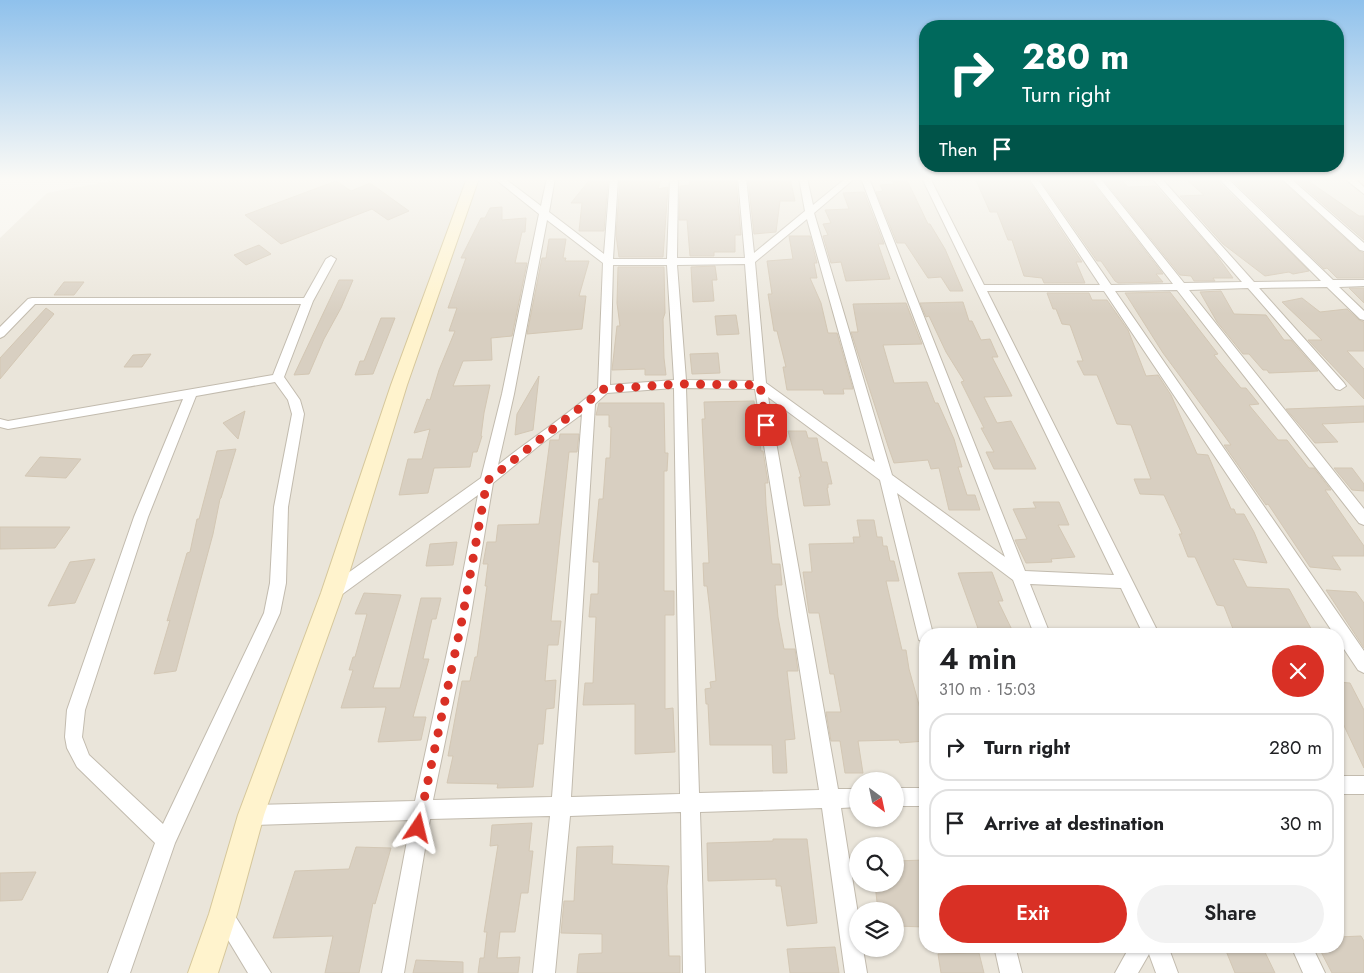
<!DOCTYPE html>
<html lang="en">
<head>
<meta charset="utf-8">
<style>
	:root { --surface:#fff; --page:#f2f2f2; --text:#202124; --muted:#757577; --line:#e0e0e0; --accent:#d93025 }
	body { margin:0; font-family:Jost,sans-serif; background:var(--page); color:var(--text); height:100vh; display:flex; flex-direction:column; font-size:19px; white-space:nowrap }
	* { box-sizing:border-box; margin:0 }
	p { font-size:16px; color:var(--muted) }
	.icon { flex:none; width:28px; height:28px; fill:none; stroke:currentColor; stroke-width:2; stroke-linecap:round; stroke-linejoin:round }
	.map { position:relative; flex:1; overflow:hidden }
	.details { position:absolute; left:919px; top:628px; width:425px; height:325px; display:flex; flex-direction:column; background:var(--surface); border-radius:20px; box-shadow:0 1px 4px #0004 }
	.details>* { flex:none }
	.guide { position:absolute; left:919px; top:20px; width:425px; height:152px; border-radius:20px; box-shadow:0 1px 4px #0004; background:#00695c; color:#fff; overflow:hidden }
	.needle { width:32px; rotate:147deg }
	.buttons { position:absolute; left:849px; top:772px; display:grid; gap:10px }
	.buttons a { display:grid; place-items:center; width:55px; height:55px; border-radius:50%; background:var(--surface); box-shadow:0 1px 4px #0004; font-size:25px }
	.pin { position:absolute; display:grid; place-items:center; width:42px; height:42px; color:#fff; margin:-21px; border-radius:10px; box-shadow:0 2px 8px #0006 }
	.me { position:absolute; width:55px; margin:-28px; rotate:10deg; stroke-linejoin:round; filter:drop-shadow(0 0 4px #0008) }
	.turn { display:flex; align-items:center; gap:18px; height:105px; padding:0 20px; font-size:22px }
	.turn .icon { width:65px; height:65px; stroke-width:2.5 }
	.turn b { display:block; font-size:35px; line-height:42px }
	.then { display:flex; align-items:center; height:48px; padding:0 20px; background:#0003; gap:10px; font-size:19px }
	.round { display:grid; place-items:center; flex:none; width:52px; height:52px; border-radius:26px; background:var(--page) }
	.headline { display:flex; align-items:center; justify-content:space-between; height:85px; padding:0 20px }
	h1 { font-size:30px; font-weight:600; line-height:38px }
	.button { display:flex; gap:10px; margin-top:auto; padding:10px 20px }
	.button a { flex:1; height:58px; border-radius:30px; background:var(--accent); color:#fff; font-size:20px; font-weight:600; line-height:58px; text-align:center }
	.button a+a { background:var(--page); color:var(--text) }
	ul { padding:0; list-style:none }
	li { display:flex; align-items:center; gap:15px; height:68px; margin:0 10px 8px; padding:0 10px; border:2px solid var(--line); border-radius:20px }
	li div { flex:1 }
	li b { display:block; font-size:19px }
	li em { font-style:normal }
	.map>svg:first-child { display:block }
</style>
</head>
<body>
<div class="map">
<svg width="1364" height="973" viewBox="0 0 1364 973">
	<rect width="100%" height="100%" fill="#f6f3ec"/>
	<path fill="#eae5da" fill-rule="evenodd" d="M126,178H1364V973H0V238L47,193ZM925,634H1338V946H925ZM858,781H895V819H858ZM858,846H895V884H858ZM858,911H895V949H858Z"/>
	<path fill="#d8cfc1" stroke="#d3c7b4" d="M591,178L608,180L604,231H579L582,203H571Z
		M689,178L736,179L741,235H735V252H714V256H690L687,220H679L680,186L690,185Z
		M752,178H790L795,201H780L776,232L754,234L748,179Z
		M891,178H906L928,224H930L945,249L963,291H950L941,277L928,278L905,243H897L876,192L883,191L880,185L894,184Z
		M975,178H1027L1082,262H1076L1085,283H1044L1042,278L1024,276L1012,240H1008L997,212H990Z
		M1039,178H1089L1163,274H1156L1163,282L1118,283L1115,281L1101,261H1097Z
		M1102,178H1120L1128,187L1156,186L1215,253L1233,278H1213L1215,281H1194L1191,276L1180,275Z
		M1230,178H1279L1359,251L1364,253V278H1337L1327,268L1324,269Z
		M1293,178H1304L1359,216H1364V240Z
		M661,179L658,189L668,187L663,257H619L616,235L620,180Z
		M1217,180L1309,271L1293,274L1289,272L1265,276L1223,244L1180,196L1204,195L1188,181Z
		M336,181L351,191L370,183L409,211L388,220L372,209L281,244L245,215Z
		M864,192L884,244H878L890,279L846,281L841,262L831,263L823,236L828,235L823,224L831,223L825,210L849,209L843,193Z
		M502,207V220L526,218L525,232H522L515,263H527L512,336L491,338L492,360L463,361L453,386L490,385L484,413L481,436H482L477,452H473L470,467L434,468L428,493L399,495L408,459H422L430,429L414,433L427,399L430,400L439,370L455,331H449L457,308H448L466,258H461L481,218H485L490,208Z
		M789,236H810L817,263H814L817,278H810L821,303L828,333H837L853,389H843L844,394H824L823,390H787L783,367H786L777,331H774L768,294H772L767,261L793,259Z
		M549,239H566L563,258H566L565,261H589L579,296H586L582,329L527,334L542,258H546Z
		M259,245L271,254L246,265L234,255Z
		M715,266L717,280H712L714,301L693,302L691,267Z
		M618,267H664L665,313L663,319L664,358L666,375H645V369L612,370L617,326H620L617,303Z
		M339,280H353L341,308L324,339L309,374L294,375Z
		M64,282H84L74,295H54Z
		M1349,288H1364V303Z
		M1221,291L1234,314L1266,315L1284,340H1291L1318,371L1269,373L1267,370H1263L1249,354H1243L1217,322L1200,292Z
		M1170,292L1218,354L1214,355L1241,388H1246L1259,404L1249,405L1278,440H1287L1309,468H1314L1331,490H1325L1364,546V556H1332L1341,570L1310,567L1268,504L1266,505L1224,445H1231L1163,353L1125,293Z
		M1047,293H1089L1092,300H1107L1128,330L1146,376L1158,375L1171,395L1197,454L1208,455L1231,509H1234L1236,514H1244L1254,532L1267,563L1233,559L1247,587L1289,589L1314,634H1235L1224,606L1217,605L1195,557H1188L1179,534H1182L1164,495L1140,494L1134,479H1151L1131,425L1117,424L1097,375H1084L1077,361H1083L1070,325L1062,324L1056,309H1053Z
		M1302,298L1320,312L1347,309L1359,320L1364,322V351H1347L1364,369V399L1308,340H1322L1282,302Z
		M963,302L969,321H972L981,340L990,339L998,357H992L1012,396L984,397L997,423L1011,421L1036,469H994L986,452H994L981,428H984L961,382L964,381L946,352L929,316L926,317L920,303Z
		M906,303L922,344L883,345L894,383L927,382L935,403H938L954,439L962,467H958L967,495H975L980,510H949L939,468L931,469L928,460L894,463L888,446L851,332H858L853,304Z
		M46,308L54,314L0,379V358Z
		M736,315L739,334L717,335L715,316Z
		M381,318H395L373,374L355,375L360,361H364Z
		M718,353L720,373L692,374L690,354Z
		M151,354L142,367H124L133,355Z
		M539,376L533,430L515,435L517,414Z
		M754,401L759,437L761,451H763L768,483H765L766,505L772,564H780L782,585H775L778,617L784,649H795L798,671H787L795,739L785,740L787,773H773L772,745H710L708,704H706L705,689L711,688L710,682L716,681L710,611L707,586H704L703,563H709L702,419H705L704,402Z
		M599,403H664L665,453H668L667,471H664V591H674V615H665V709L673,708L675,752L635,754V704L583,705L585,683H593L596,617H589L591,594H598L599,562H593L599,499H603L606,458H610L611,427H609V415H596Z
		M1364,406V422L1322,424L1338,442L1315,443L1286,409Z
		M245,411L238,439L223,423Z
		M788,431H806L808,438H817L822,462H827L832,484H828V488H827L830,505L804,506L799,477H801Z
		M560,434H579L577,452H569L551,621H561L558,645H548L545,681L556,680L554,708L546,709L543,744H538L533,787L497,788L498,784L447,783L453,756H448L462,681H470L475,657H477L487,586H485L488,564H483L487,542H496L498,525L539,524L550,440H559Z
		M236,449L221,498L220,499L213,534L176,671L154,674L170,620L167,621L187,553L190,552L197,519H199L217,451Z
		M40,457L81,459L66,478L25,476Z
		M1334,468H1352L1364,484V491L1352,490Z
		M1033,502H1059L1069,525H1058L1075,557L1051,559L1052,562L1026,563L1015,540L1027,539L1013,509L1036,508Z
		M857,520H874L877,537H882L883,546H887L890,561H894L899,581H886L902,650H906L909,669L921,712H923L925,719V741L900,743L899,740L858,741L863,773H845L840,741H831L826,712H841L834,674H830L819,613H809L803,572H812L809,544L854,543L853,537H860Z
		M0,527H70L55,548L0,549Z
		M457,542L453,565L426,566L430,544Z
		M95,559L75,603L48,606L70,562Z
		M992,572L1003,601H998L1014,634H980L958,573Z
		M1326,590L1356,592L1364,603V648Z
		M364,593L401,595L373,688H400L421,598H441L436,619H432L423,659H429L413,717H426L421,740L378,742L386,707L341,708L353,670H349L353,657H355L367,614H355Z
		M1338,682L1350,683L1364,710V768L1338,713Z
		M532,823L529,851H533L528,893H521L515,932H500L497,958L520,957L518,973H478L480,958H484L487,932H484L498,845L490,846L492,825Z
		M773,839H807L817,923L787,926L781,886H776V879L708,881L707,843L773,841Z
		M613,846L612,864L669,866L667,886L669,956H680V973H577L579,954L602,953V934L561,933L564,901H574L577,847Z
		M356,847L391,848L375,904L373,903L359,973H325L333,936L273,938L295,871L349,869Z
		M925,860V927L895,926V911H878L875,884H895V861Z
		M36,872L22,900L0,901V873Z
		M1361,936L1364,941V973H1332L1318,946H1338V937Z
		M1224,946H1262L1275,973H1235Z
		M835,947L839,973H790L787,949Z
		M979,953L984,973H941L938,954Z
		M416,960L463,962V973H413Z"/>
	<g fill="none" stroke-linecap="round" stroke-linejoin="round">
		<g stroke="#c2bbae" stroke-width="2">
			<path id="street" d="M494,178H504L541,206L547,178H555L549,212L604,254L610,178H618L613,259H667L670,178H678L677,258H745L738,178H746L754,253L805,211L799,178H807L813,205L846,178H855L814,213L892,475L1005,557L861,178H869L1025,571L1114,575L922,178H930L984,285H1100L1029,178H1037L1111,285L1173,284L1091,178H1100L1184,283L1242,282L1152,178H1161L1254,282L1321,281L1218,178H1227L1333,280H1364V286L1339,287L1364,311V320L1360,319L1327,287L1259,288L1344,383L1346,386L1340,390L1336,389L1248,288L1189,290L1364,509V525L1359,523L1177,290L1115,291L1364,651V673L1358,670L1338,640V634H1334L1104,291H987L1159,634H1143L1121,588L1030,584L1050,634H1034L1013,580L897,493L933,634H925V642L919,640L880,480L768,397L838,789H858V807L841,808L858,914V949H863L867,973H845L822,808L700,812L705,973H683L681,812L570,816L555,973H533L550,816L430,819L404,973H382L411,820L251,825L244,822L241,815L244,808L251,805L415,801L454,620L478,495L337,598L332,600L327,598L324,593L327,588L481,478L502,394L539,214ZM807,219L875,462L766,383L755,262ZM547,220L603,263L598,388C567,416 530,439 498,465L514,394ZM745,264L754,381L686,380L677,265ZM613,265H667L674,380L610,385ZM674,388L680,794L571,797L595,404L607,393ZM686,388L755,389L819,790L699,793ZM582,414L552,797L433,800L470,620L493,483L541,444Z
				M1281,178H1290L1364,243V251L1360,250Z
				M1344,178H1354L1364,187V194Z
				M331,256L336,259L313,301L284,377L300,400L304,414L288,507L286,583L280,613L175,843L130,973H108L155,843L77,767L67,748L65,737L67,710L134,517L183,399L8,429L0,427V419L8,421L273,375L301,304H35L4,336L0,338V327L28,299L32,298H304L326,259ZM275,382L288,400L292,414L274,507L270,583L264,613L163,824L89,755L82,737L85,710L148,517L196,396Z
				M1338,776H1364V794H1338Z
				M895,788H925V806H895Z
				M223,905L230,908L271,973H248L213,915L216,908Z
				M994,946H1015L1022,973H1000Z
				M1130,946H1168L1178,973H1156L1149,954L1138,973H1115Z
				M1291,946H1312L1325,973H1303Z"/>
		</g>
		<g stroke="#d6c79b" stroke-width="2">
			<path id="secondary" d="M467,178H479L407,385L343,593L264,815L237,914L218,973H188L209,914L238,815L321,593L391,385Z"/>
		</g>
		<use href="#street" fill="#fff" fill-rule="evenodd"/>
		<use href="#secondary" fill="#fff3cd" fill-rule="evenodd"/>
	</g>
	<linearGradient id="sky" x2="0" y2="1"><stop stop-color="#8fc1ec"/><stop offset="0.57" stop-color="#fbfaf6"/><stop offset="1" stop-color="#fbfaf6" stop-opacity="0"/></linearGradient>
	<rect width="1364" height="314" fill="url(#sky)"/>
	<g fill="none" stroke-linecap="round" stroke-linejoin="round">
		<path stroke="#d93025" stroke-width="9" stroke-dasharray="0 16.2" d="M418,828L462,620L487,481L604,389L680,384L760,385L766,425"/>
	</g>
</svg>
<div class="buttons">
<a><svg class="needle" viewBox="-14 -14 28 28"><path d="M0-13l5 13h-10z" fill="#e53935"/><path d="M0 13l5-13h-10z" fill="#757577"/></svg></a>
<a><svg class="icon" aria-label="search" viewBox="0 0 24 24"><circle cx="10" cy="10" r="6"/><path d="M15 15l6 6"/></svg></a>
<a><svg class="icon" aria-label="layers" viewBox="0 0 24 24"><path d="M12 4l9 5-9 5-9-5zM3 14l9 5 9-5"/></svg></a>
</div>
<div class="pin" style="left:766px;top:425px;background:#d93025"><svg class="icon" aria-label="arrive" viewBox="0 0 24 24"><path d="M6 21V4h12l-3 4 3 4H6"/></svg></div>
<svg class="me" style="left:418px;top:828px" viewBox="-20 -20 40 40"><path d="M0-17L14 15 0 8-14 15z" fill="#d93025" stroke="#fff" stroke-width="4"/></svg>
<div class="guide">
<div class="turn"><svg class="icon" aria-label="right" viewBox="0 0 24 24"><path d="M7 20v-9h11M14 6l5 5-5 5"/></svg><div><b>280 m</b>Turn right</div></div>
<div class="then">Then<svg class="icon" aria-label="arrive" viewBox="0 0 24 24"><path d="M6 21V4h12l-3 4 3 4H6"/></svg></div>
</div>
<section class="details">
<div class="headline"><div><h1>4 min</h1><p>310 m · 15:03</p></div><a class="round" style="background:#d93025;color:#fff"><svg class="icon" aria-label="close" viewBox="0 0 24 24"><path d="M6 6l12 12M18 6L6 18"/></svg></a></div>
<ul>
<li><svg class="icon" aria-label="right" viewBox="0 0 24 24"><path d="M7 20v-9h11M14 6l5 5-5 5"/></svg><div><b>Turn right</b></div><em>280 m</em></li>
<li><svg class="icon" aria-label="arrive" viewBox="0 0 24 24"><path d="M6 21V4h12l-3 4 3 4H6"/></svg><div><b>Arrive at destination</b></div><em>30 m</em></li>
</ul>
<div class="button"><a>Exit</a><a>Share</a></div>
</section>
</div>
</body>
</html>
